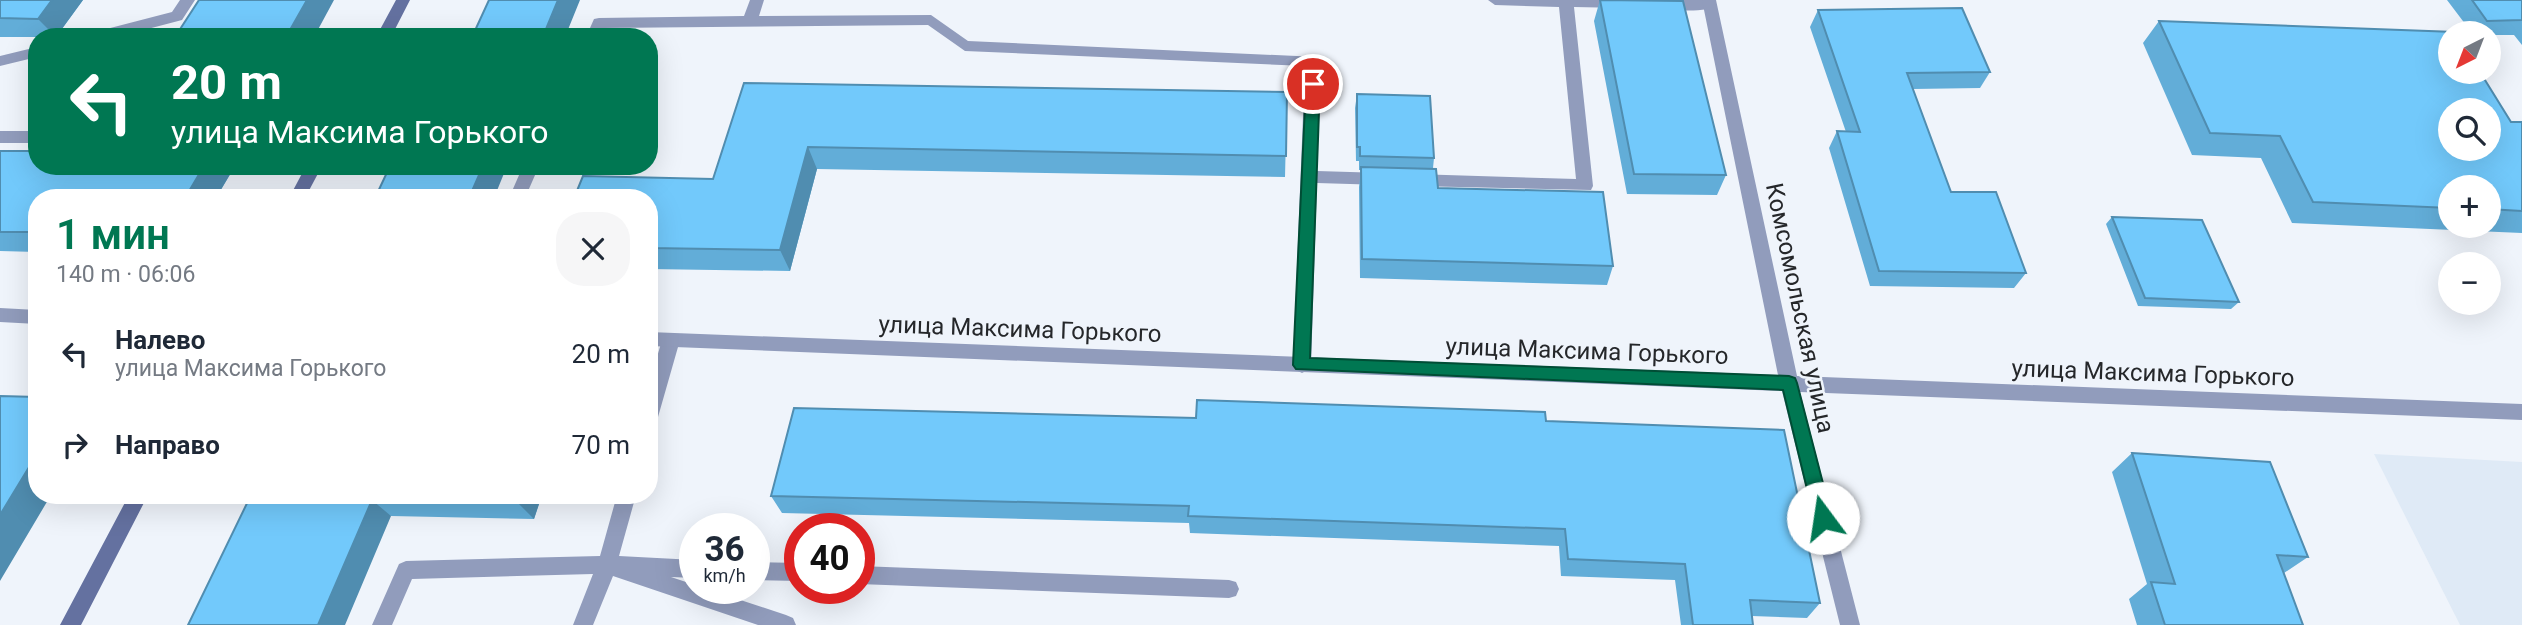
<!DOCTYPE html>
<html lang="ru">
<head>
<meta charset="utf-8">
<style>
	:root { --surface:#fff; --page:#f6f6f7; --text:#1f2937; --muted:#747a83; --accent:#007752 }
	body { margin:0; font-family:Roboto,sans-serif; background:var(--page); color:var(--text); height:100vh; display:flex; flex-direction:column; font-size:26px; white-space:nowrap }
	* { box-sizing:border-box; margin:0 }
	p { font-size:23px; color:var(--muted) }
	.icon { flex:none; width:38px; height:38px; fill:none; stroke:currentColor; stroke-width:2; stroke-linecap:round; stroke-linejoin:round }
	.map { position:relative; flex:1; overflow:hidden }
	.drawer { position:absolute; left:28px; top:189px; width:630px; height:315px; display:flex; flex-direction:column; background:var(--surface); border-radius:28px; box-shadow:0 7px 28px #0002 }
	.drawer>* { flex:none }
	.hud { position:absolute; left:28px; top:28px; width:630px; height:147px; border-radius:28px; box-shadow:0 7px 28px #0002; background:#007752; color:#fff; overflow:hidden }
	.needle { width:46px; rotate:222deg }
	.controls { position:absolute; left:2438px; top:21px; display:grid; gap:14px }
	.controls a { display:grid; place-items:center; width:63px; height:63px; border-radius:50%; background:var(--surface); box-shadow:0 7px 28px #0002; font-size:35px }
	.speed { position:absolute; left:679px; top:513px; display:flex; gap:14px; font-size:35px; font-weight:700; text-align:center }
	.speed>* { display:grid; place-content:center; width:91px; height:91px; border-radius:50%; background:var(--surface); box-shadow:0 7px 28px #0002; line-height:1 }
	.speed small { font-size:18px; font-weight:400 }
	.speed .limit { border:10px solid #d22; background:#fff; color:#111 }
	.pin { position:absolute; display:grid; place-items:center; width:60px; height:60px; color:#fff; margin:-30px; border:4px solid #fff; border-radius:50%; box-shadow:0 2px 7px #0007 }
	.me { position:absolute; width:77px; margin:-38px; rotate:346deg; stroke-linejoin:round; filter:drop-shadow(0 0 5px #0008) }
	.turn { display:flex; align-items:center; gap:24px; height:147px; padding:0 28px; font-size:32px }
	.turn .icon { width:91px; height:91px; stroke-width:2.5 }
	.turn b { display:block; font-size:49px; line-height:60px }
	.round { display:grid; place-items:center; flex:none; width:74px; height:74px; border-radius:28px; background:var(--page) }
	.overview { display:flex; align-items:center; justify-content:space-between; height:119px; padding:0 28px }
	h1 { font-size:42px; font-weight:600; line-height:52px; color:var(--accent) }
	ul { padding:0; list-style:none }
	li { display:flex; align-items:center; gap:21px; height:91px; padding:0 28px }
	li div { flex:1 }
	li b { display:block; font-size:26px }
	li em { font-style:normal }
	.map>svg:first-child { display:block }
</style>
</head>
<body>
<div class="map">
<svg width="2522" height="625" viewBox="0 0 2522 625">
	<rect width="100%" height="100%" fill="#eff4fb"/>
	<path fill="#dfeaf6" d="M2374,454L2522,462V625H2460Z"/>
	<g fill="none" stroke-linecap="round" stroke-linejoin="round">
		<path fill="#919cbc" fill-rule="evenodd" d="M180,0H195L182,20L117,37H89L91,33L172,12Z
			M750,0H764L759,16L931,15L968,41L1318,57L1321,61L1317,171L1383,173L1391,179L1383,185L1317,183L1311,365L1308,370L1302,373L1296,370L1293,365L1305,66L965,51L928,25L604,28L601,37H586L594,19L599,18L744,16Z
			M1488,0H1630L1631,3L1624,8L1574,7L1593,186L1591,190L1414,186L1406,180L1414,174L1576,179L1559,7L1495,5Z
			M1658,0H1710L1717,5C1710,13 1662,12 1655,4Z
			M37,47V57L0,66V56Z
			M0,131H37V143H0Z
			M523,166H539L525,198H509Z
			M671,333L677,335L680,340L658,417L656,423L649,425V384L662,340L665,335Z
			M617,495H636L619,556L695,560V578L671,577L695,585V588H704L786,615L793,618L796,625H758L613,576L593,625H573L593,574L412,579L392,625H372L399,564L406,561L600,556Z
			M754,562L800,563V581L754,580Z
			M859,566L1229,580L1236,582L1239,589L1236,596L1229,598L859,584Z"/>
		<path fill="#919cbc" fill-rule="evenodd" d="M1702,0H1716L1797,376L2522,404V420L1800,392L1860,625H1840L1782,391L649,346V332L1778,375Z
			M0,308L37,310V324L0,322Z"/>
		<path fill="#6471a0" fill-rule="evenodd" d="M396,0H410L391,37H376Z
			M306,166H322L305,198H289Z
			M129,495H148L81,625H60Z"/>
	</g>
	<path fill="#62add8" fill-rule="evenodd" d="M0,0H83L56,37H0Z
		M1600,0L1726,175L1717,195L1627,194L1594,21Z
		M2447,0H2522V45L2514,35H2488V33H2472Z
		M1818,10L1990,72L1980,88L1913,89L1951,192L2026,273L2014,288L1870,286L1829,148L1837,131L1846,132L1810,27Z
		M2159,21L2511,122H2522V233L2292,223L2261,158L2192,155L2143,43ZM2450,187H2488V226H2450Z
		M744,83L1287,92L1285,177L817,169L790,271L649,269V198L713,179Z
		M1357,94L1434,158L1433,168L1438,188L1613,266L1607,285L1360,278L1359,187L1361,170H1359V161H1356L1355,108Z
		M0,151L37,166H235L216,198H37V252L0,251Z
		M2112,217L2239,302L2231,309L2138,306L2106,224Z
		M1196,418L1546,421L1820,603L1807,618L1752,616L1753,625H1681L1675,580L1561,576L1559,546L1190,533L1189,523L782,513L771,496Z
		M2132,453L2308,557L2284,573L2303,625H2137L2129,599L2147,584L2112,472Z
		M251,495H542L534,519L391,516Z"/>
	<path fill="#508db0" d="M52,0H83L56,37L38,19Z
		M307,0H334L314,37H286Z
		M558,0H580L565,37H546L544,34Z
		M808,147L817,169L790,271L780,250Z
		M204,166H235L216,198H185Z
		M483,166H507L494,198H469Z
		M37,454V495H51L0,581V515Z
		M521,495H542L534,519L518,503Z
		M372,500L391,516L345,625H318Z"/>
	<path fill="#72c9fb" stroke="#508db0" stroke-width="2" fill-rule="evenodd" d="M0,0H52L38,19L0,18Z
		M199,0H307L286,37H175Z
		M489,0H558L544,34H540L539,37H472Z
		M1600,0L1683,1L1726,175L1634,174Z
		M2472,0H2522V20L2487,21Z
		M1962,8L1990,72L1907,73L1951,192H1996L2026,273L1879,271L1837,131L1860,132L1818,10Z
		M2159,21L2455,32V33H2450V72H2480L2511,122H2522V211L2488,209V187H2450V208L2313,202L2280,136L2210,133ZM2450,110H2488V149H2450Z
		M744,83L1287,92L1286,156L808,147L780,250L649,248V198H574L583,176L713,179Z
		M1357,94L1430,96L1434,158L1360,156V147H1357Z
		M0,151H37V166H204L185,198H37V232H0Z
		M390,166H483L469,198H375Z
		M1361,167L1436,169L1438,188L1603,192L1613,266L1362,259Z
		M2112,217L2202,220L2239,302L2145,298Z
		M0,396L37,397V454L0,515Z
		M1197,400L1545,412L1546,421L1784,430L1820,603L1750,600L1753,625H1693L1685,564L1568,559L1565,529L1188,516L1189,506L771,496L794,408L1196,418Z
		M2132,453L2270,462L2308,557L2277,555L2303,625H2165L2151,582L2175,584Z
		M251,495H521L518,503L372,500L318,625H188Z"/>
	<path fill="#007752" stroke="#004d35" stroke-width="2" d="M1313,79L1320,84L1310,358L1789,376L1795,378L1797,383L1832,518L1829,523L1823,526L1817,523L1814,518L1783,390L1296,369L1293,365L1306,84Z"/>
	<g text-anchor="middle" stroke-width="5" stroke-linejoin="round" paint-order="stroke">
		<g font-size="24" fill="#25272a" stroke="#eff4fb">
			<text transform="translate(1800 308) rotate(78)" y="8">Комсомольская улица</text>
			<text transform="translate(1020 329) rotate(2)" y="8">улица Максима Горького</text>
			<text transform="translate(1587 351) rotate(2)" y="8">улица Максима Горького</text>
			<text transform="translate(2153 373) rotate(2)" y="8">улица Максима Горького</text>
		</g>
	</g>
</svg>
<div class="controls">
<a><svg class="needle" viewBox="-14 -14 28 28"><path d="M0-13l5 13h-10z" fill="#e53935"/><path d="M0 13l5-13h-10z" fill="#747a83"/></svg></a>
<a><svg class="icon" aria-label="search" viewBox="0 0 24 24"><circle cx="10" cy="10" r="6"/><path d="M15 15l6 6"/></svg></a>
<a>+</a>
<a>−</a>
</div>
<div class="speed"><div>36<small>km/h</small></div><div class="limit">40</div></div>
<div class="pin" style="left:1313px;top:84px;background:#d93025"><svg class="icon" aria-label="arrive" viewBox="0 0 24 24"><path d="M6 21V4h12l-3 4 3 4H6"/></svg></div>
<svg class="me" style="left:1823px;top:518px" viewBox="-20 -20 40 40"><circle r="19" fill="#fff"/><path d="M0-13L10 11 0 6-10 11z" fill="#007752"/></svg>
<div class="hud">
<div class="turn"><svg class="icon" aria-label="left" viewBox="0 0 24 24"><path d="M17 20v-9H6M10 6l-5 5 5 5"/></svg><div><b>20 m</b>улица Максима Горького</div></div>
</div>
<section class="drawer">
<div class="overview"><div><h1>1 мин</h1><p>140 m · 06:06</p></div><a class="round"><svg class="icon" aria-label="close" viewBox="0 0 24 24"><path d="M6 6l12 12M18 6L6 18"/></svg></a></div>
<ul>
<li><svg class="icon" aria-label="left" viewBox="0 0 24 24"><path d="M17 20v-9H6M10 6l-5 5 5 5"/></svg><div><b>Налево</b><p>улица Максима Горького</p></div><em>20 m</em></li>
<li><svg class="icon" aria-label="right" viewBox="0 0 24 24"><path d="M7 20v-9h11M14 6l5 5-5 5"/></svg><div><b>Направо</b></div><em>70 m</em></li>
</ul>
</section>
</div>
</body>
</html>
